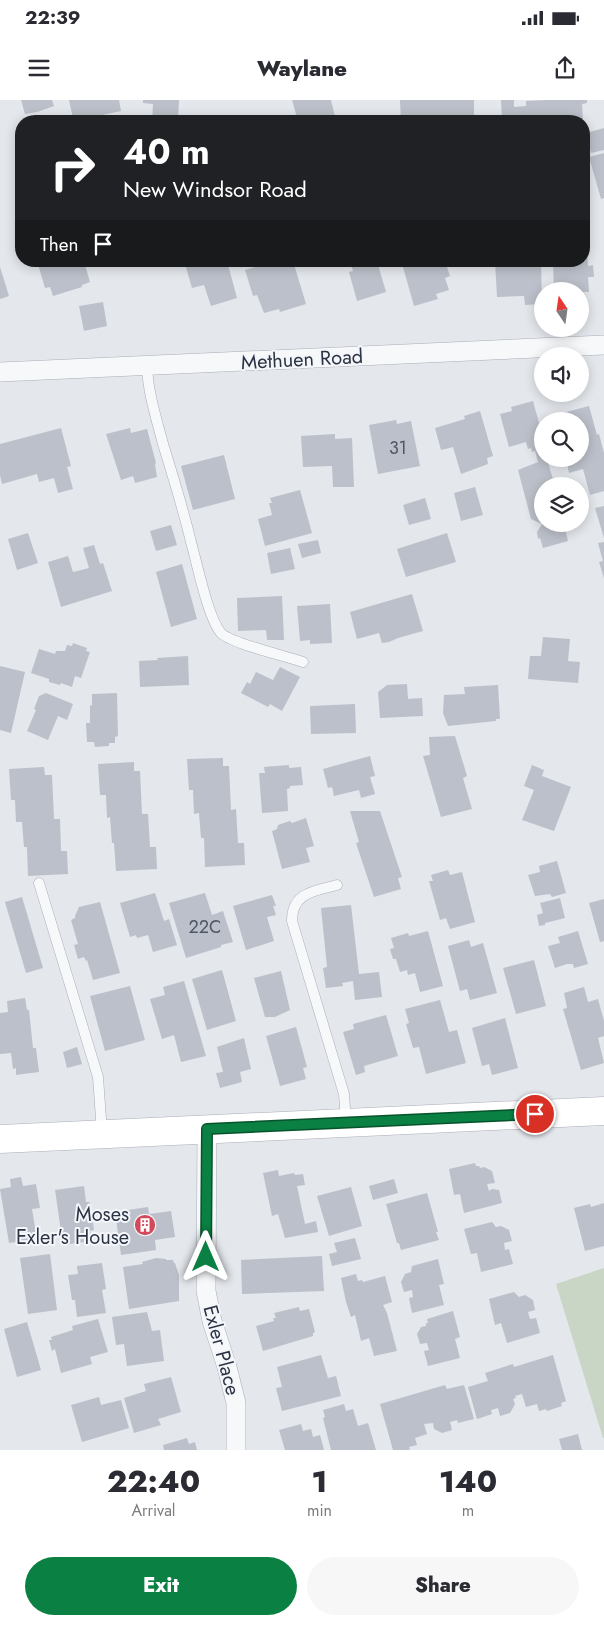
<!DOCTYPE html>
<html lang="en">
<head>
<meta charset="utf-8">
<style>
	:root { --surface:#fff; --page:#f7f7f7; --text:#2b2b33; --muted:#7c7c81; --accent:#0b8043 }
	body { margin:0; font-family:Jost,sans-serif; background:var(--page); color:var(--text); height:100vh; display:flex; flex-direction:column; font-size:19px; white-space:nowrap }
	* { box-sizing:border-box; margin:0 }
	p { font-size:16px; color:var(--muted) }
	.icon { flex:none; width:28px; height:28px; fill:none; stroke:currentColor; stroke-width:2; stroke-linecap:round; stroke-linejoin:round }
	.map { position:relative; height:1350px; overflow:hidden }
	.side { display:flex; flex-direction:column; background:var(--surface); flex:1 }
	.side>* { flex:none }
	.hud { position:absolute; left:15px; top:15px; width:575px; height:152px; border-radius:20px; box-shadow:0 2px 12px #0003; background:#202124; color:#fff; overflow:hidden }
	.needle { width:32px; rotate:347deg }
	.tools { position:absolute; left:534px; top:182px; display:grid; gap:10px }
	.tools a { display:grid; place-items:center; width:55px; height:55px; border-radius:50%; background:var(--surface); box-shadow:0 2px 12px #0003; font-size:25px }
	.pin { position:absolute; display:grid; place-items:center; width:42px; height:42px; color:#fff; margin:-21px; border:2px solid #fff; border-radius:50%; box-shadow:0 1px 5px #0007 }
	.me { position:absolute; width:55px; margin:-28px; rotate:0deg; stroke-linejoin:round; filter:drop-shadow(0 0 4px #0008) }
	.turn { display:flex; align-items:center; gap:18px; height:105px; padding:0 25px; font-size:22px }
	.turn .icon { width:65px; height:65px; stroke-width:2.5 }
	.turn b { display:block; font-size:35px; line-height:42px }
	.then { display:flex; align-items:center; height:48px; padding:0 25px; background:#0003; gap:10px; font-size:19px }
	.eta { display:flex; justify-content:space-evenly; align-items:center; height:85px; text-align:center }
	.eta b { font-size:30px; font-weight:800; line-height:35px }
	.cta { display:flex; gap:10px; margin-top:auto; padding:10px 25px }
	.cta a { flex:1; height:58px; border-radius:30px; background:var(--accent); color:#fff; font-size:20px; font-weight:800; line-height:58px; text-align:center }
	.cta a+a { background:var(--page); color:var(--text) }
	.status { display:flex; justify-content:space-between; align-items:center; height:35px; padding:0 25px; background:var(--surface); direction:ltr }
	.status svg { height:14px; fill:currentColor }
	header { display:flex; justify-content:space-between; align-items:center; height:65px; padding:0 25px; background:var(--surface); font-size:22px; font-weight:800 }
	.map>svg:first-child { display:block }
</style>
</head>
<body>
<div class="status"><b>22:39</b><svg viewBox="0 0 49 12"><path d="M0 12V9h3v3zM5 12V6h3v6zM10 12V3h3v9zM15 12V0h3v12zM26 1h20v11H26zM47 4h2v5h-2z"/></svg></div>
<header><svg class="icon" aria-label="menu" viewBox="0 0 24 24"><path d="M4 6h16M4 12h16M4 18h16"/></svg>Waylane<svg class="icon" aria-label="share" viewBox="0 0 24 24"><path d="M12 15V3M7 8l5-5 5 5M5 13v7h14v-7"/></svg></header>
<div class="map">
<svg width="604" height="1350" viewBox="0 0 604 1350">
	<rect width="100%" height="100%" fill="#e4e7ec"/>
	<path fill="#c9d6c5" d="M604,1168V1338H603L556,1184Z"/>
	<path fill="#bbc0ca" d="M21,0H52L54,6L37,12L25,14Z
		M69,0H119L121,11L88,18V15L73,18Z
		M143,0H179L178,21H152L153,4L143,3Z
		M292,0H331L336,21H298Z
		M400,0H474V21H401Z
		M501,0H514V7L526,6V1L547,0H587V3L582,4L583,19L502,21Z
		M604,28V50L591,53L586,33Z
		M604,53V98L601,99L589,57Z
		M21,88V108L15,89Z
		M584,144H587L588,166L593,165L594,177H588L589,192L554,191L553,161H584Z
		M37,161H84L90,182L82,185V187L53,196L50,187L45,188Z
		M188,161H227L237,198L211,206L204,185L192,188L185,164Z
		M276,161H293L306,204L280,212L279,209L264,213L257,195L253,196L245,170Z
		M350,161H377L386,192L357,201L349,172L353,171Z
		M423,161H440L442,165L446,164L450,176L445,178L449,190L436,194L438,199L414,206L403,167Z
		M495,161H541L542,204L525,205L524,196L497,197Z
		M0,167L9,196L0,199Z
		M103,202L107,226L84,231L79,206Z
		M533,301L542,334L541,338L542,359H547L555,386H542V424H564L568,441L543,448L540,438L538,439L537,432L542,424L531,419L518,370L538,362L535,351L532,352L531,348L528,349L526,342L509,347L500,314L512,311L511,307Z
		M589,306L597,335L599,334L604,353V391L590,395L583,369L569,373L566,359H580V321H557L555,315Z
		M480,311L493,356L487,358L488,364L461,374L453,347L441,350L435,328L465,319L464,316Z
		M396,320L397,324L411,321L420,366L378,374L369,325Z
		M61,328L71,366L67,367L73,389L58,393L54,378L39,382L37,374L2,384L0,375V344Z
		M130,328L131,333L147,329L156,363L155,364L157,377L135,383L133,376L121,380L106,334Z
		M335,334V339L352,338L354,387H333L332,366L303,367L301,336Z
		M224,355L235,399L193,410L181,366Z
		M475,387L483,415L461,421L454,393Z
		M300,390L312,433L265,446L258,419L272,415L269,403H272L270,398Z
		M425,398L431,419L409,425L403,405Z
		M604,406V438L595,408Z
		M171,425L177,445L156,451L150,431Z
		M28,433L38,463L17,470L8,439Z
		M447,433L456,462L406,477L397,449Z
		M318,440L321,453L302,458L298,444Z
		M604,442V478L599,462L603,461L598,443Z
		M94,445L100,464L103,463L112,491L61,507L48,462L68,456L73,472L89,468L83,448Z
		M290,448L295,469L271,474L267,453Z
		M182,464L197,519L171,527L156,472Z
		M412,494L423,531L398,538L389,542L382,543L379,533L357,539L350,512Z
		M282,496L284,540H267L266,530L238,531L237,498Z
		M330,504L332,543L310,544V540L300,541L297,506Z
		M543,537L570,539L568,561L580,562L578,583L528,579L530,556H541Z
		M73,543L87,548L86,551L90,552L81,578L75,576L72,587L61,583L60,585L49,582V579L31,573L39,549L55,554L56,551H65L67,545L72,546Z
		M188,556L189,585L140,587L139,561L158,560L157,558Z
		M0,566L25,572L11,633L0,630Z
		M280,567L300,577L282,611L270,604L268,607L241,593L247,582L250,584L256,572L273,580Z
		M407,584L408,599L422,598L423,616L380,618L378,592L387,585Z
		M498,585L500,619H496V621L448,626L443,613L444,595L465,594L464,587Z
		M46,593L73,604L67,620L58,616L48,640L27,631L36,610L34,609L39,596Z
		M117,593L118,636L115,637V643H109V646L95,647L94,642H87L86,623H90V605L92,606V594Z
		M355,604L356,633L311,634L310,606Z
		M455,636L467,676L463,678L472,709L441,717L423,656L430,655L429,637Z
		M370,656L375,676L370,677L375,694L361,698L359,690L334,696L332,687L328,688L323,669Z
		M223,658V666H229L231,710L236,709L238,743H244L245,765L205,767L204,738H201L199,713L194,714L193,690H189L187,659Z
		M134,662V671H140L142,714H148L150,747H156L157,769L116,771L114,743H112L110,717L107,718L106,695H100L98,664Z
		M289,665V668L301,667L303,685L290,686V688L287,689L288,711L262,713L259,673H265L264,667Z
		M532,665L544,670L542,676L571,687L554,731L522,720L534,690L524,686Z
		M44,667L45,675H52L54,719H60L61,751H67L68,774L28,776L27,747H24L22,722H16L15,700H11L9,669Z
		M350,711H380L402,777L398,778L401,789L374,797L356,743L359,742Z
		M306,718L314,746L306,748L310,762L282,769L272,731L277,729L278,725L290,721L292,723Z
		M557,761L566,793L552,797L550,794L535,796L528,775L540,772L539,766Z
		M448,770L450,775L462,772L475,822L450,829L446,818L440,820L429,781H433L431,775Z
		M155,793L164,821L169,819L177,845L153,852L148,835L137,838L136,835L130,837L120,803Z
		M205,793L212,815L223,811L233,842L221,845V847L186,858L169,803Z
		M272,795L276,806H273L276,815L267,817L274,841L246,850L233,806Z
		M22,797L43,868L26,873L5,802Z
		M560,798L565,818L545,823V825L539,826L537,815L543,813L540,803Z
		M604,799V841L600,842L589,803Z
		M100,802L120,873L93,880L87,860L86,861L84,857L78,859L74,845L78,844L71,820L75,818V816L79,807Z
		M351,805L359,874L379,872L382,897L355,900L353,881L342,883L343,886L326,888L323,868L327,867L321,808Z
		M428,831L443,886L420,892L415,873L408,875L407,870L400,872L396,859H393L390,849L394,848L391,838L408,833L409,836Z
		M578,831L588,864L574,868L573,864H567L555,868L548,846L560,843L558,837Z
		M469,840L471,847L483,843L497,893L470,900L467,889L460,891L448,846Z
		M534,860L546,906L516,914L503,868Z
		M222,870L236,921L207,930L192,879Z
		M281,871L290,910L275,917H265L254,878Z
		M184,881L206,956L181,962L174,935L162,939L150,899L165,895L163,887Z
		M130,886L145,940L105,951L90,896Z
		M584,887L588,902L598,899L604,921V936L598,938L604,963L581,970L563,909L567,908L564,893Z
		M25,898L27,910H29L33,948H36L39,972L16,975V968L13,969L11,953L0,954V913L8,912L7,901Z
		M440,900L449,932L457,930L466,963L426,974L419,947L413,948L406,924L409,923L405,909Z
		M386,915L398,956L364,966L365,972L356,975L343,932L354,929L353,924Z
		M505,918L518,968L492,975L489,964L482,966L472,928Z
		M296,927L307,967L303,968L306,979L280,986L266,936Z
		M244,938L251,969L240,972L242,982L220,988L216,973L223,972L217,947Z
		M77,947L82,964L67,968L63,952Z
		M475,1063L476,1066H479L480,1068L484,1067L492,1071L495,1083L487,1084L489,1091L492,1089L499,1090L502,1103L464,1113L460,1094L454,1095L449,1069Z
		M278,1070L279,1076L294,1073L295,1075L303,1074L305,1085L297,1086L305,1124L316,1121L318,1132L285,1138L278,1114L272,1116L263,1073Z
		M21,1077L23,1086L36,1084L40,1108L32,1109L37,1139L9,1143L0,1089L11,1087L10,1079Z
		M394,1079L398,1093L373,1100L369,1086Z
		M84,1086L86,1102H90L94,1130L90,1131L92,1141L63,1145L55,1090Z
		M351,1087L362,1126L329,1136L317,1096Z
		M427,1093L438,1132H436L439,1140L401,1150L399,1143H397L386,1104Z
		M604,1103V1146L585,1151L574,1108L590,1104L591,1107Z
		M148,1107L149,1114L171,1111L175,1137L155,1140L156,1150L121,1155L115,1112Z
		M492,1122L496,1127L501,1126L509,1130L512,1141L504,1143L505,1150L509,1149L513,1164L481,1172L477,1153L471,1154L464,1129Z
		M355,1138L361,1159L332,1166L329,1154L337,1152L334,1143Z
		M50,1154L57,1210L28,1214L20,1158Z
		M322,1156L324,1191L242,1194L241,1160Z
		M156,1158L166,1159V1160H173L174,1163H175L179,1175V1201L129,1209L123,1167L143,1164L142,1162Z
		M438,1159L444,1184L439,1185L444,1205L412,1213L409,1198L413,1197L412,1190L404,1192L401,1182L405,1174L411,1172L412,1166Z
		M102,1163L106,1189L102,1190L106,1213L77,1217L75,1200H72L68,1175L78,1174L77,1166Z
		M356,1174L358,1181L362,1180L363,1182L385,1176L392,1202L383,1205L387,1213L397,1251L374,1256L369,1238L361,1241L355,1215L351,1217L346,1202L341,1178Z
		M514,1192L519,1197L525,1195L533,1200L535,1210L528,1212L530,1219L536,1218L540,1233L507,1243L501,1223L495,1225L489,1199Z
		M299,1207L300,1211L309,1209L315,1232L313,1233V1236L263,1251L256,1226L274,1221L273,1218H276L274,1213Z
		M453,1211L460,1237L455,1239L460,1258L428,1266L424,1251L429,1250L427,1243L420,1244L417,1234L421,1227L426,1226V1223H428L427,1219Z
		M147,1212L152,1231L160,1230L164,1261L127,1266L124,1244L116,1245L112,1217Z
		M98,1219L108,1252L90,1257L92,1264L61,1273L55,1249L52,1251L49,1240H52L51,1237L73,1230L72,1226Z
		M27,1222L41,1270L17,1277L4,1229Z
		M321,1255L328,1278L336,1276L341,1296L282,1311L276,1288L282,1287L277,1267Z
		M553,1255L566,1301L561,1303L562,1306L547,1311L546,1309L539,1311L537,1304L526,1307L522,1294L515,1296L516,1298L513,1299L515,1304L510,1313L500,1316L498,1308L491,1310L492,1314L477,1319L468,1287L488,1281L485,1273L513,1264L514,1267Z
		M171,1277L181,1312L158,1319L161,1325L134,1333L124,1298L146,1291L144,1284Z
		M445,1285L447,1289L464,1285L474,1319L458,1323L457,1320L450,1322L452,1330L442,1333L434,1329L433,1323L424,1324L427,1334L415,1338L417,1345L409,1347L410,1349L408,1350H393L380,1304Z
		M99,1297L101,1305L121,1300L129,1328L82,1342L71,1305Z
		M344,1304L346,1311L353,1309L358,1326L368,1323L376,1350H331L323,1318L325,1317L323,1310Z
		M301,1324L303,1331L311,1329L313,1337L320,1335L324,1350H285L279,1330Z
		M578,1334L582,1350H562L559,1339Z
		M187,1338L189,1344L195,1342L197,1350H164L163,1345Z"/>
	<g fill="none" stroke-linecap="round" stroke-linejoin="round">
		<g stroke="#a9aeb7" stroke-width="11">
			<path id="service" d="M147,266C148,293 156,317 163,344C173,376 183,409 191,442C197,463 208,518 221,533C230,543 286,556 303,562
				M39,783L98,977L102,1033
				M337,785C315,791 292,792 292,821L344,994L346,1022"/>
		</g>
		<g stroke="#a9aeb7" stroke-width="20">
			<path id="minor" d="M0,272L604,245
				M207,1029L206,1191L212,1221L227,1267L236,1303V1350"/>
		</g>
		<g stroke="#a9aeb7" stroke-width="29">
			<path id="secondary" d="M0,1039L604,1011"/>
		</g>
		<use href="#service" stroke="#f7f8fa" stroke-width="10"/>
		<use href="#minor" stroke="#f7f8fa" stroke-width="19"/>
		<use href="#secondary" stroke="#fff" stroke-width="28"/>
	</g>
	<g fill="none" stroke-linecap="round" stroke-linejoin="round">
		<g stroke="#07532c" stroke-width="12">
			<path id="route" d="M206,1157L207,1029L535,1014"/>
		</g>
		<use href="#route" stroke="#0b8043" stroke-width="9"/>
	</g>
	<defs>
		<g id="building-disc" transform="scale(1.125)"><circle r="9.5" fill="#d1495b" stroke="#f4f6f9"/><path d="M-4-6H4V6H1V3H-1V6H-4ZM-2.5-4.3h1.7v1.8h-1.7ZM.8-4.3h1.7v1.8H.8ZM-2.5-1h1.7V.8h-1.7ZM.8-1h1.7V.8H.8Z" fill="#fff"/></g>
	</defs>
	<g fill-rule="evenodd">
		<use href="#building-disc" x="145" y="1125"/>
	</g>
	<g text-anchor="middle" stroke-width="4" stroke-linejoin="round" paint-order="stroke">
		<g font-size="18" fill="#4f5766">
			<text x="398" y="354">31</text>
			<text x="205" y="833">22C</text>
		</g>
		<g font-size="20" fill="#2b3445" stroke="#f4f6f9">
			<text transform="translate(302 259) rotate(-3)" y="7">Methuen Road</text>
			<text transform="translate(222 1250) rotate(75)" y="7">Exler Place</text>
		</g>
		<g font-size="20" fill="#2b3445" stroke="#f4f6f9" text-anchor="end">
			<text x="129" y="1121">Moses<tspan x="129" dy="23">Exler's House</tspan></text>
		</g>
	</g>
</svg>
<div class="tools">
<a><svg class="needle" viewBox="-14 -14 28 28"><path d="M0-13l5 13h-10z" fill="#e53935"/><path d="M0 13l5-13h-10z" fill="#7c7c81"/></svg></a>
<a><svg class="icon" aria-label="sound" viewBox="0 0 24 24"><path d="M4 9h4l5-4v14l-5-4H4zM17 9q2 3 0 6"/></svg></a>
<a><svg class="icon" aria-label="search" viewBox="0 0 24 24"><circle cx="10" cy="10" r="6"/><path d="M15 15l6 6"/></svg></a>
<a><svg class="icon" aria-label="layers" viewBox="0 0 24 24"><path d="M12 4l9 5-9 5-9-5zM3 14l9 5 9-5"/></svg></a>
</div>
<div class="pin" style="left:535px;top:1014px;background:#d93025"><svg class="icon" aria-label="arrive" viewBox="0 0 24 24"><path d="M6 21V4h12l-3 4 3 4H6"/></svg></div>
<svg class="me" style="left:206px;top:1157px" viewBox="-20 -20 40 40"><path d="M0-17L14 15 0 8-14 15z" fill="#0b8043" stroke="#fff" stroke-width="4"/></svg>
<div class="hud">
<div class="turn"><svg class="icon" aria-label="right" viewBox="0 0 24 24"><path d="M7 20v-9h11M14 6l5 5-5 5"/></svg><div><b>40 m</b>New Windsor Road</div></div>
<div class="then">Then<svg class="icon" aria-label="arrive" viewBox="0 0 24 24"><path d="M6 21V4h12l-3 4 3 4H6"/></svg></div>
</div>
</div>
<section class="side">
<div class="eta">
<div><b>22:40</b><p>Arrival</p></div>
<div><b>1</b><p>min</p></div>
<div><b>140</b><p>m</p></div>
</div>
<div class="cta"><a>Exit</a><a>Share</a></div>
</section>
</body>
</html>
